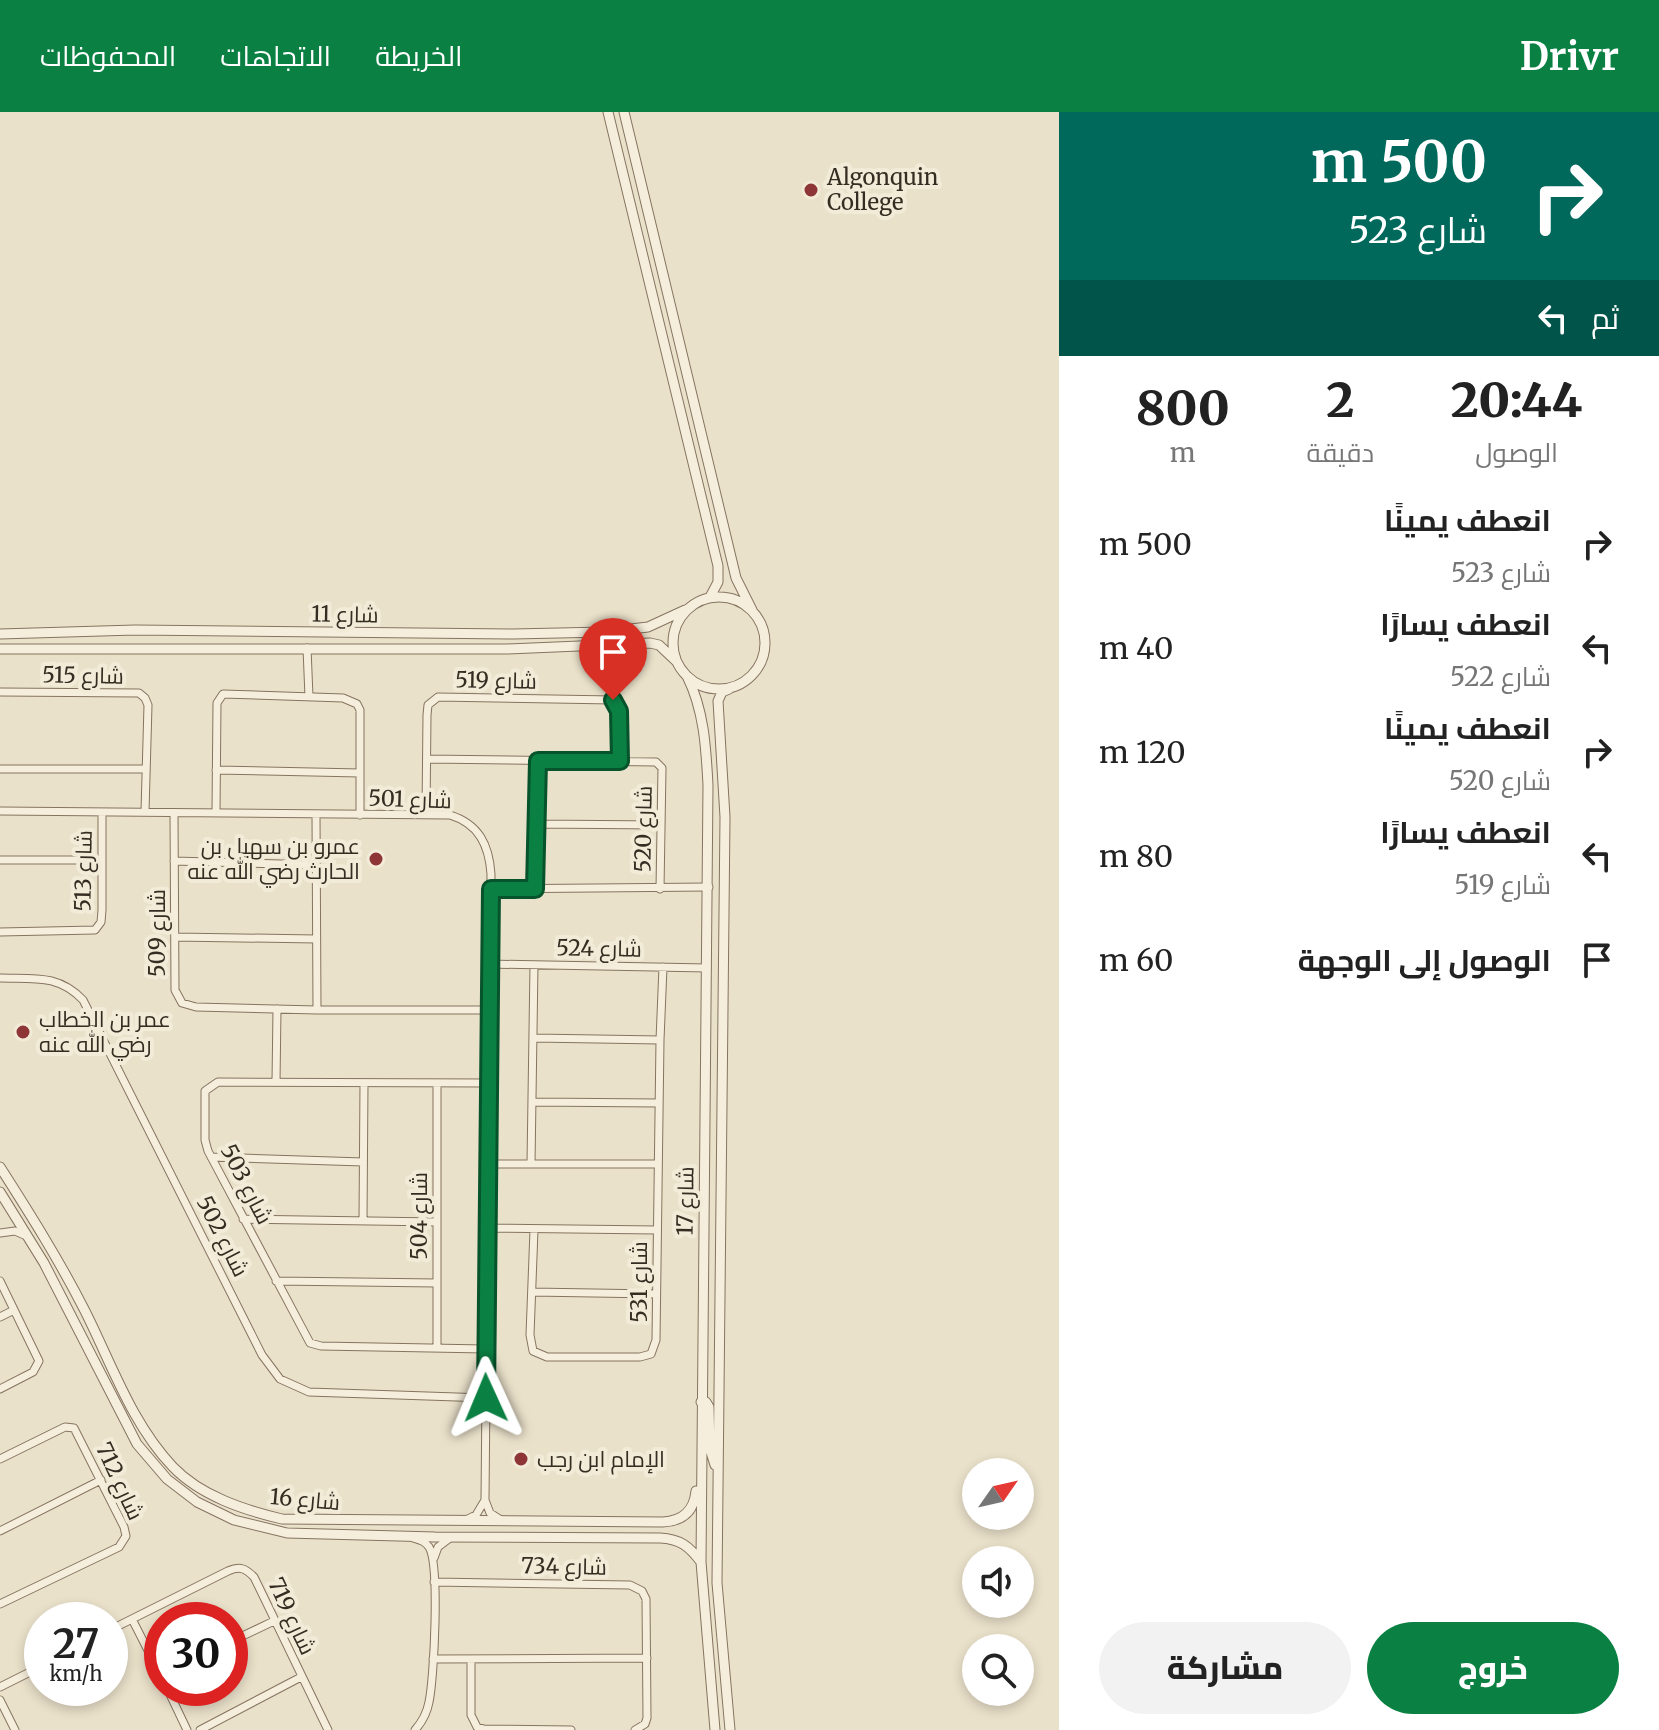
<!DOCTYPE html>
<html lang="ar">
<head>
<meta charset="utf-8">
<style>
	:root { --surface:#fff; --page:#f2f2f2; --text:#222; --muted:#767676; --accent:#0b8043 }
	body { margin:0; font-family:Merriweather,Cairo,serif; background:var(--page); color:var(--text); direction:rtl; height:100vh; display:flex; flex-direction:column; font-size:30px; white-space:nowrap }
	* { box-sizing:border-box; margin:0 }
	p { font-size:26px; color:var(--muted) }
	.icon { flex:none; width:44px; height:44px; fill:none; stroke:currentColor; stroke-width:2; stroke-linecap:round; stroke-linejoin:round }
	.map { position:relative; flex:1; overflow:hidden; direction:ltr }
	.sheet { display:flex; flex-direction:column; background:var(--surface); width:600px }
	.sheet>* { flex:none }
	.hud { background:#00695c; color:#fff; overflow:hidden }
	.needle { width:52px; rotate:56deg }
	.controls { position:absolute; left:962px; top:1346px; display:grid; gap:16px }
	.controls a { display:grid; place-items:center; width:72px; height:72px; border-radius:50%; background:var(--surface); box-shadow:0 4px 12px #0003; font-size:40px }
	.speed { position:absolute; left:24px; top:1490px; display:flex; gap:16px; font-size:40px; font-weight:700; text-align:center }
	.speed>* { display:grid; place-content:center; width:104px; height:104px; border-radius:50%; background:var(--surface); box-shadow:0 4px 12px #0003; line-height:1 }
	.speed small { font-size:20px; font-weight:400 }
	.speed .limit { border:12px solid #d22; background:#fff; color:#111 }
	.pin { position:absolute; display:grid; place-items:center; width:68px; height:68px; color:#fff; margin:-82px -34px; border-radius:50% 50% 50% 0; rotate:-45deg; box-shadow:0 0 8px #0007 }
	.pin .icon { rotate:45deg }
	.me { position:absolute; width:88px; margin:-44px; rotate:359deg; stroke-linejoin:round; filter:drop-shadow(0 0 6px #0008) }
	.turn { display:flex; align-items:center; gap:28px; height:168px; padding:0 40px; font-size:36px }
	.turn .icon { width:104px; height:104px; stroke-width:2.5 }
	.turn b { display:block; font-size:56px; line-height:68px }
	.then { display:flex; align-items:center; height:76px; padding:0 40px; background:#0003; gap:16px; font-size:30px }
	.eta { display:flex; justify-content:space-evenly; align-items:center; height:136px; text-align:center }
	.eta b { font-size:48px; font-weight:800; line-height:56px }
	.action { display:flex; gap:16px; margin-top:auto; padding:16px 40px }
	.action a { flex:1; height:92px; border-radius:48px; background:var(--accent); color:#fff; font-size:32px; font-weight:800; line-height:92px; text-align:center }
	.action a+a { background:var(--page); color:var(--text) }
	ul { padding:0; list-style:none }
	li { display:flex; align-items:center; gap:24px; height:104px; padding:0 40px }
	li div { flex:1 }
	li b { display:block; font-size:30px }
	li em { font-style:normal }
	header { display:flex; align-items:center; gap:48px; box-sizing:border-box; height:112px; padding:0 40px; background:var(--accent); color:#fff }
	header strong { font-size:38px }
	nav { display:flex; gap:44px; margin-inline-start:auto; font-size:28px }
	main { display:flex; flex:1; min-height:0 }
	.map>svg:first-child { display:block }
</style>
</head>
<body>
<header>
<strong>Drivr</strong>
<nav><a>الخريطة</a><a>الاتجاهات</a><a>المحفوظات</a></nav>
</header>
<main>
<section class="sheet">
<div class="hud">
<div class="turn"><svg class="icon" aria-label="right" viewBox="0 0 24 24"><path d="M7 20v-9h11M14 6l5 5-5 5"/></svg><div><b>500 m</b>شارع 523</div></div>
<div class="then">ثم<svg class="icon" aria-label="left" viewBox="0 0 24 24"><path d="M17 20v-9H6M10 6l-5 5 5 5"/></svg></div>
</div>
<div class="eta">
<div><b>20:44</b><p>الوصول</p></div>
<div><b>2</b><p>دقيقة</p></div>
<div><b>800</b><p>m</p></div>
</div>
<ul>
<li><svg class="icon" aria-label="right" viewBox="0 0 24 24"><path d="M7 20v-9h11M14 6l5 5-5 5"/></svg><div><b>انعطف يمينًا</b><p>شارع 523</p></div><em>500 m</em></li>
<li><svg class="icon" aria-label="left" viewBox="0 0 24 24"><path d="M17 20v-9H6M10 6l-5 5 5 5"/></svg><div><b>انعطف يسارًا</b><p>شارع 522</p></div><em>40 m</em></li>
<li><svg class="icon" aria-label="right" viewBox="0 0 24 24"><path d="M7 20v-9h11M14 6l5 5-5 5"/></svg><div><b>انعطف يمينًا</b><p>شارع 520</p></div><em>120 m</em></li>
<li><svg class="icon" aria-label="left" viewBox="0 0 24 24"><path d="M17 20v-9H6M10 6l-5 5 5 5"/></svg><div><b>انعطف يسارًا</b><p>شارع 519</p></div><em>80 m</em></li>
<li><svg class="icon" aria-label="arrive" viewBox="0 0 24 24"><path d="M6 21V4h12l-3 4 3 4H6"/></svg><div><b>الوصول إلى الوجهة</b></div><em>60 m</em></li>
</ul>
<div class="action"><a>خروج</a><a>مشاركة</a></div>
</section>
<div class="map">
<svg width="1059" height="1618" viewBox="0 0 1059 1618">
	<rect width="100%" height="100%" fill="#eae1ca"/>
	<g fill="none" stroke-linecap="round" stroke-linejoin="round">
		<g stroke="#857460" stroke-width="9">
			<path id="minor" d="M307,536L309,585
				M0,580L139,581L145,586L148,593L145,700
				M427,647L656,650L662,656L660,777
				M0,657H146
				M216,658L360,661
				M0,699L450,703C479,712 489,733 491,762L485,1388L490,1401L501,1408
				M174,701L175,878L182,891L196,895L317,898H488
				M216,701L217,591L223,582L343,586L357,592L360,598V703
				M316,702L317,898
				M426,702L427,603L428,593L438,585L613,588L619,599L620,649
				M537,712L661,713
				M0,748H102
				M174,749L316,753
				M491,777L709,775
				M535,777L538,649
				M0,820L95,818L101,810L102,798V700
				M175,825L316,827
				M489,852L707,856
				M0,866C34,867 58,862 83,888L262,1243L280,1267L309,1280L486,1286
				M534,926L660,928
				M276,970L277,897
				M437,972V1236
				M533,990L659,991
				M211,1045L363,1050
				M488,1052H658
				M531,1052L534,853
				M243,1107L437,1110
				M363,1109L364,971
				M486,1116L657,1118
				M534,1118L530,1223L533,1239L547,1245H640L651,1242L656,1228L660,928L663,855
				M0,1121L15,1119L24,1123
				M0,1169L39,1249L33,1260L0,1277
				M276,1169L437,1171
				M532,1180L656,1182
				M0,1205L14,1198
				M485,1237L321,1234L310,1231L208,1039L205,1028V979L218,970L488,971
				M0,1347L65,1315L74,1316L124,1415L126,1424L119,1435L0,1492
				M466,1408L476,1403L485,1388
				M0,1419L101,1368
				M413,1426C420,1428 425,1429 429,1435C440,1453 434,1567 429,1590C427,1601 422,1610 415,1618
				M434,1446L438,1435L450,1426
				M434,1470L630,1473L642,1479L646,1487L647,1606L645,1612L635,1618
				M132,1507L162,1566
				M110,1518L228,1459C240,1454 245,1456 254,1465L328,1618
				M230,1530L274,1509
				M433,1547L647,1546
				M471,1547V1603L477,1615L484,1617L571,1618
				M0,1575L42,1554
				M167,1576L187,1618
				M0,1588L15,1618
				M200,1618L301,1565"/>
		</g>
		<g stroke="#857460" stroke-width="11">
			<path id="tertiary" d="M608,0L718,454V470L710,485
				M624,0L736,466L752,498
				M673 531a46 46 0 1 1 92 0a46 46 0 1 1-92 0Z
				M0,522L135,518L513,522L605,520L648,515L685,498
				M0,537H507L650,531L659,533L676,549
				M687,564C704,598 706,635 708,673L701,1450L715,1618
				M729,577L722,580L718,589L725,705L717,1471L730,1618
				M0,1055C30,1102 59,1148 84,1197C111,1250 131,1311 173,1355C201,1384 244,1398 282,1407L663,1410C683,1409 694,1399 696,1379
				M0,1080L44,1151L137,1332L167,1367L197,1390L234,1408L287,1421L435,1425L660,1426C680,1427 689,1434 701,1450
				M701,1290H706L709,1295L710,1337L715,1353"/>
		</g>
		<use href="#minor" stroke="#f6eedc" stroke-width="7"/>
		<use href="#tertiary" stroke="#f6eedc" stroke-width="9"/>
	</g>
	<g fill="none" stroke-linecap="round" stroke-linejoin="round">
		<g stroke="#07532c" stroke-width="20">
			<path id="route" d="M486,1286L491,777H535L538,649H620L619,599L613,588"/>
		</g>
		<use href="#route" stroke="#0b8043" stroke-width="14"/>
	</g>
	<g fill="#8e3637" stroke="#f2ebd8" stroke-width="3">
		<circle cx="811" cy="78" r="8"/>
		<circle cx="376" cy="747" r="8"/>
		<circle cx="23" cy="920" r="8"/>
		<circle cx="521" cy="1347" r="8"/>
	</g>
	<g text-anchor="middle" stroke-width="8" stroke-linejoin="round" paint-order="stroke">
		<g font-size="22" fill="#372c22" stroke="#f2ebd8" text-anchor="start">
			<text x="827" y="73">Algonquin<tspan x="827" dy="25">College</tspan></text>
			<text x="360" y="742" text-anchor="end">عمرو بن سهيل بن<tspan x="360" dy="25">الحارث رضي الله عنه</tspan></text>
			<text x="39" y="915">عمر بن الخطاب<tspan x="39" dy="25">رضي الله عنه</tspan></text>
			<text x="537" y="1355">الإمام ابن رجب</text>
		</g>
		<g font-size="22" fill="#372c22" stroke="#f2ebd8">
			<text transform="translate(345 502) rotate(1)" y="8">شارع 11</text>
			<text transform="translate(83 563) rotate(1)" y="8">شارع 515</text>
			<text transform="translate(496 568) rotate(1)" y="8">شارع 519</text>
			<text transform="translate(410 687) rotate(2)" y="8">شارع 501</text>
			<text transform="translate(643 717) rotate(-89)" y="8">شارع 520</text>
			<text transform="translate(83 759) rotate(-89)" y="8">شارع 513</text>
			<text transform="translate(157 821) rotate(-90)" y="8">شارع 509</text>
			<text transform="translate(599 836) rotate(1)" y="8">شارع 524</text>
			<text transform="translate(247 1072) rotate(63)" y="8">شارع 503</text>
			<text transform="translate(685 1089) rotate(-89)" y="8">شارع 17</text>
			<text transform="translate(419 1104) rotate(-90)" y="8">شارع 504</text>
			<text transform="translate(223 1124) rotate(63)" y="8">شارع 502</text>
			<text transform="translate(639 1170) rotate(-90)" y="8">شارع 531</text>
			<text transform="translate(120 1369) rotate(65)" y="8">شارع 712</text>
			<text transform="translate(305 1387) rotate(5)" y="8">شارع 16</text>
			<text transform="translate(564 1454) rotate(1)" y="8">شارع 734</text>
			<text transform="translate(292 1504) rotate(65)" y="8">شارع 719</text>
		</g>
	</g>
</svg>
<div class="controls">
<a><svg class="needle" viewBox="-14 -14 28 28"><path d="M0-13l5 13h-10z" fill="#e53935"/><path d="M0 13l5-13h-10z" fill="#767676"/></svg></a>
<a><svg class="icon" aria-label="sound" viewBox="0 0 24 24"><path d="M4 9h4l5-4v14l-5-4H4zM17 9q2 3 0 6"/></svg></a>
<a><svg class="icon" aria-label="search" viewBox="0 0 24 24"><circle cx="10" cy="10" r="6"/><path d="M15 15l6 6"/></svg></a>
</div>
<div class="speed"><div>27<small>km/h</small></div><div class="limit">30</div></div>
<div class="pin" style="left:613px;top:588px;background:#d93025"><svg class="icon" aria-label="arrive" viewBox="0 0 24 24"><path d="M6 21V4h12l-3 4 3 4H6"/></svg></div>
<svg class="me" style="left:486px;top:1286px" viewBox="-20 -20 40 40"><path d="M0-17L14 15 0 8-14 15z" fill="#0b8043" stroke="#fff" stroke-width="4"/></svg>
</div>
</main>
</body>
</html>
